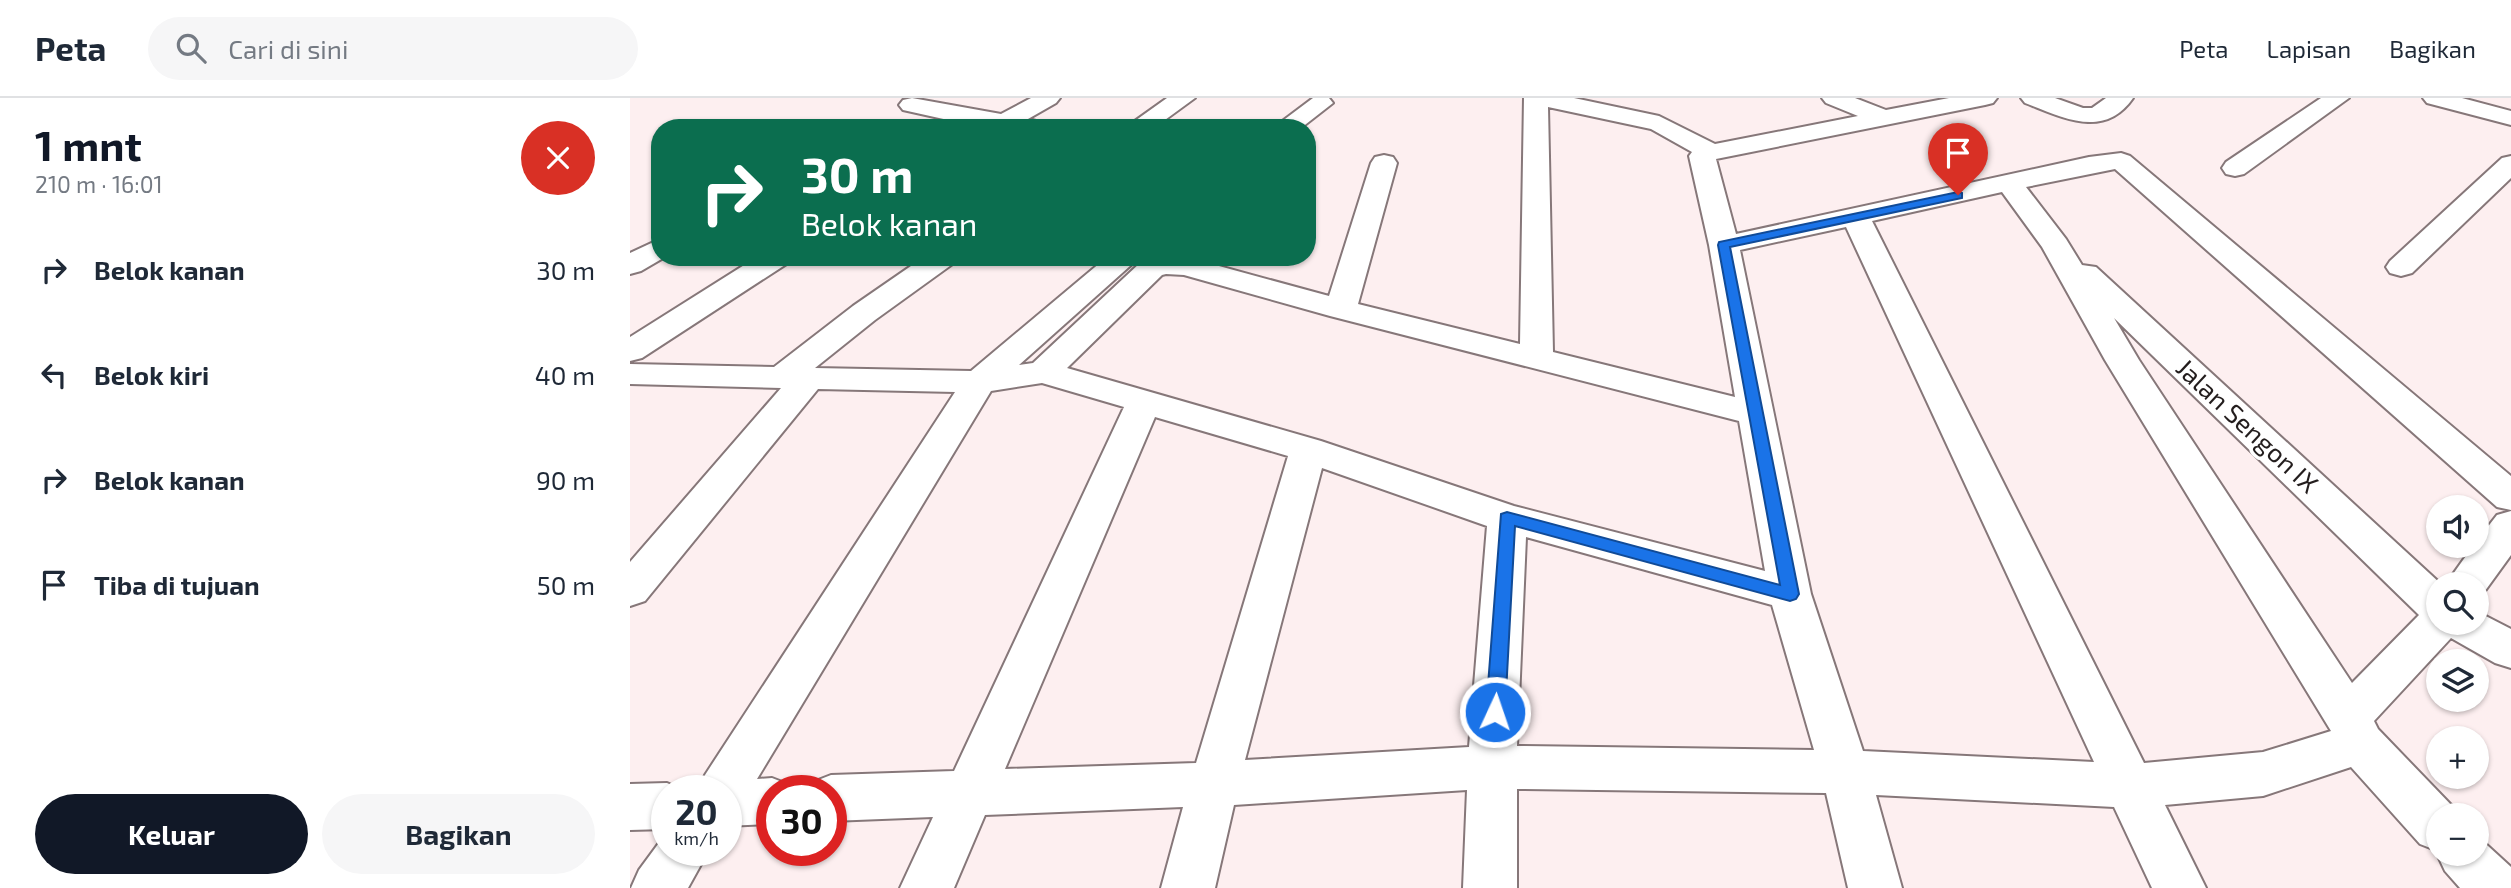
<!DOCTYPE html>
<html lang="id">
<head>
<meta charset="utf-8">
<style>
	:root { --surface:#fff; --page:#f6f6f7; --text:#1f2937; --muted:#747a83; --line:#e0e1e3; --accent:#111827 }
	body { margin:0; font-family:"Exo 2",sans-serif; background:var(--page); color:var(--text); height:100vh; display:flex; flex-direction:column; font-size:26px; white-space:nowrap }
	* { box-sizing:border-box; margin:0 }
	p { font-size:23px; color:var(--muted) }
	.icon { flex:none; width:38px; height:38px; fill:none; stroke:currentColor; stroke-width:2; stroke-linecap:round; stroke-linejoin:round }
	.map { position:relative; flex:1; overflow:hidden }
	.side { display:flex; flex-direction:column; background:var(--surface); width:630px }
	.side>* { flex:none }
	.banner { position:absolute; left:21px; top:21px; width:665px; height:147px; border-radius:28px; box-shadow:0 2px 5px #0004; background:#0b6e4f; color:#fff; overflow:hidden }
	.tools { position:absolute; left:1796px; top:397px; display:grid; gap:14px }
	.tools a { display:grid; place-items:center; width:63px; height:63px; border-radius:50%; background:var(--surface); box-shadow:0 2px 5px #0004; font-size:35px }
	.speed { position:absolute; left:21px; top:677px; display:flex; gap:14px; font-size:35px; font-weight:700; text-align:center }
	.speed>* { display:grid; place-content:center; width:91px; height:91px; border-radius:50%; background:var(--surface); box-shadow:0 2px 5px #0004; line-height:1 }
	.speed small { font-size:18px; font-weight:400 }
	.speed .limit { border:10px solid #d22; background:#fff; color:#111 }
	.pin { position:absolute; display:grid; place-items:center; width:60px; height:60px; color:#fff; margin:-72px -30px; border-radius:50% 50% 50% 0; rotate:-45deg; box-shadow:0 0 7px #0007 }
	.pin .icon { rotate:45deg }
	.me { position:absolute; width:77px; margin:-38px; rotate:3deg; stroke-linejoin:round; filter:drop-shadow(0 0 5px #0008) }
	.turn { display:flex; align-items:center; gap:24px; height:147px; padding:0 35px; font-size:32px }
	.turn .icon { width:91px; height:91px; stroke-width:2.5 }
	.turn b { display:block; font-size:49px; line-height:60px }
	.round { display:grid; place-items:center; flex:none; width:74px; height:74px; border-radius:37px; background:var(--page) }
	.summary { display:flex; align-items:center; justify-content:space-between; height:119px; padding:0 35px }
	h1 { font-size:42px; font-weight:700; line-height:52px; color:var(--accent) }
	.primary-button { display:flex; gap:14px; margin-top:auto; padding:14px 35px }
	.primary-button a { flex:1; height:80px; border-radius:42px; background:var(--accent); color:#fff; font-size:28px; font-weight:700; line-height:80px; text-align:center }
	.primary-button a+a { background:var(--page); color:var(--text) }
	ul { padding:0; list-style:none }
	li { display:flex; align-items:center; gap:21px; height:105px; padding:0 35px }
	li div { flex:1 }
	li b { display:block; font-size:26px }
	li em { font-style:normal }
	header { display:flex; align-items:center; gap:42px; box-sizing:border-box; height:98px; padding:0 35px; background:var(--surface); border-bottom:2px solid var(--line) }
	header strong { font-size:33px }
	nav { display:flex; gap:38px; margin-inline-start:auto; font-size:24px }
	.search { width:490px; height:63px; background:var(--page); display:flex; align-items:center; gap:18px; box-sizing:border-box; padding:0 24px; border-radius:38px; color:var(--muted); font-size:26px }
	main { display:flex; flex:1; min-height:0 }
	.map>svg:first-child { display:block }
</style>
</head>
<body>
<header>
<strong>Peta</strong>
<div class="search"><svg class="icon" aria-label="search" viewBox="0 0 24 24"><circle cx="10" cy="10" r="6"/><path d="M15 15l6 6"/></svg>Cari di sini</div>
<nav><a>Peta</a><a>Lapisan</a><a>Bagikan</a></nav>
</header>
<main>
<section class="side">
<div class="summary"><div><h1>1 mnt</h1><p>210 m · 16:01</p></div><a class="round" style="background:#d93025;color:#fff"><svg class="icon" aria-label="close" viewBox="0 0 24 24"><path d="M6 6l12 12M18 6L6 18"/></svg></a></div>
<ul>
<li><svg class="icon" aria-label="right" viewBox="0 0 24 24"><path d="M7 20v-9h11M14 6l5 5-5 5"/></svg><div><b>Belok kanan</b></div><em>30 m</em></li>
<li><svg class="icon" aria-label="left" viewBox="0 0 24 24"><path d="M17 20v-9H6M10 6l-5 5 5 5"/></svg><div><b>Belok kiri</b></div><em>40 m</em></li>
<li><svg class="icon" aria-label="right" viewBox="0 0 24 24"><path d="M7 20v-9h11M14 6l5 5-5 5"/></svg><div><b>Belok kanan</b></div><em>90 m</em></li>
<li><svg class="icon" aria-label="arrive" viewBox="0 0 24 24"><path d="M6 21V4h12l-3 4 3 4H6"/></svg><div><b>Tiba di tujuan</b></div><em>50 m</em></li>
</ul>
<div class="primary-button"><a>Keluar</a><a>Bagikan</a></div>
</section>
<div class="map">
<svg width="1881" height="790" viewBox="0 0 1881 790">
	<rect width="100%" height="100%" fill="#fdeff0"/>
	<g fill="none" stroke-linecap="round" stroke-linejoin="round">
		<g stroke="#867779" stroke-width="4">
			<path id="street" d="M282,0L371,16L401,0H430L426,5L398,21L414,25L417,30H354L273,12L269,7L273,2Z
				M537,0H565L524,30H495Z
				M683,0H699L703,5L671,30H643Z
				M894,0H944L1029,18L1085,46L1228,18L1196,5L1192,0H1225L1256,12L1319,0H1367L1363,5L1355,7L1086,61L1106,136L1459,59L1491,55L1500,58L1881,378V412L1867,409L1485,71L1396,89L1436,141L1452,167L1466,169L1811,486H1808V525H1846V513L1881,531V570L1865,565L1821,540L1744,623L1748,631L1826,712L1828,718H1808V753L1790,746L1721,669L1633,698L1535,707L1576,790H1522L1484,709L1246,697L1272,790H1218L1196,695L887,691V790H833L837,692L604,707L585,790H531L553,709L355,717L324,790H270L303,719L201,723V693H179L183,684L201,677L324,673L494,309L412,285L361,293L127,681L142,680L160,687L163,693H142V726L96,728V693H68L75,677L325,294L188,291L15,503L0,508V464L151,290L0,286V266L144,269L223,208L294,159H329L324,165L245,222L185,270L341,273L477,159H510L389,267L403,265L510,165L530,159H556L699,198L741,65L745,59L754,57L763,59L767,65L728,206L890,246ZM918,9L1021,31L1062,54L1059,58L1079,147L1105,299L923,254ZM1372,94L1412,149L1475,262L1701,633L1633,654L1514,665L1242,123ZM1216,129L1464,664L1233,653L1181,496L1110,152ZM536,176L554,177L700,218L1109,323L1135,473L884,408L691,343L437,270L532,177ZM1484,220L1789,517L1722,585L1509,262ZM525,319L658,358L566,665L375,671ZM692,370L857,428L839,649L615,662ZM896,439L1142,507L1184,652L887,648Z
				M1391,0H1425L1453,10H1462L1476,0H1503C1474,42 1432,19 1395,5Z
				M1691,0H1719L1614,76L1605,78L1596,76L1592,70L1596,64Z
				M1793,0H1832L1881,13V27L1797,5Z
				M1881,58V80L1782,175L1771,178L1760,175L1756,169L1760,163L1872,60Z
				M30,141V159H35L11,173L0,176V155Z
				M127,159H163L158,165L12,260L0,263V239Z
				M1881,413V457L1852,497L1846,499V486H1816L1843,448H1846V444L1867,417Z
				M37,685L55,693H37V731L0,732V686Z
				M37,734V752H79L58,790H1L9,772Z
				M1846,737L1881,769V790H1830L1815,773L1807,756L1808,754L1846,756Z"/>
		</g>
		<use href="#street" fill="#fff" fill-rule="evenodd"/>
	</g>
	<path fill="#1a73e8" stroke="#114b97" stroke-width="2" d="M1328,94L1332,95V100L1100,149L1169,496L1166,501L1160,503L885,428L875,614L872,620L865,622L858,620L856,614L871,416L877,414L1150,487L1088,147L1089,144Z"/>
	<g text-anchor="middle" stroke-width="7" stroke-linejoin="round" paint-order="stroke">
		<g font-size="26" fill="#231d1d" stroke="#fff">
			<text transform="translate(1617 328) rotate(43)" y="9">Jalan Sengon IX</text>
		</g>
	</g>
</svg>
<div class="tools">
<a><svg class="icon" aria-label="sound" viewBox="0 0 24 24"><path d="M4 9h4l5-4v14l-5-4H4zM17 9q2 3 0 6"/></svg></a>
<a><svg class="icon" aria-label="search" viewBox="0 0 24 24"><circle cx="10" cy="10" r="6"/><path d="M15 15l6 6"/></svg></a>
<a><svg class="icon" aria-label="layers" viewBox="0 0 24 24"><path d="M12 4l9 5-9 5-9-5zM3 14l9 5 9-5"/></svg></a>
<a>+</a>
<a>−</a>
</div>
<div class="speed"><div>20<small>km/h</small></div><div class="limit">30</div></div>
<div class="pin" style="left:1328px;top:97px;background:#d93025"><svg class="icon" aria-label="arrive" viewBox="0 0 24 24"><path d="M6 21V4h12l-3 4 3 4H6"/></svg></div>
<svg class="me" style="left:865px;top:614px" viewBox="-20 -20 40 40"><circle r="17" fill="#1a73e8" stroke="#fff" stroke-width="3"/><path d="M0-11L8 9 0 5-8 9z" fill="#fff"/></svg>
<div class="banner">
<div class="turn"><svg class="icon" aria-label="right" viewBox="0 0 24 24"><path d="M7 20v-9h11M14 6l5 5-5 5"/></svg><div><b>30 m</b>Belok kanan</div></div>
</div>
</div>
</main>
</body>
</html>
